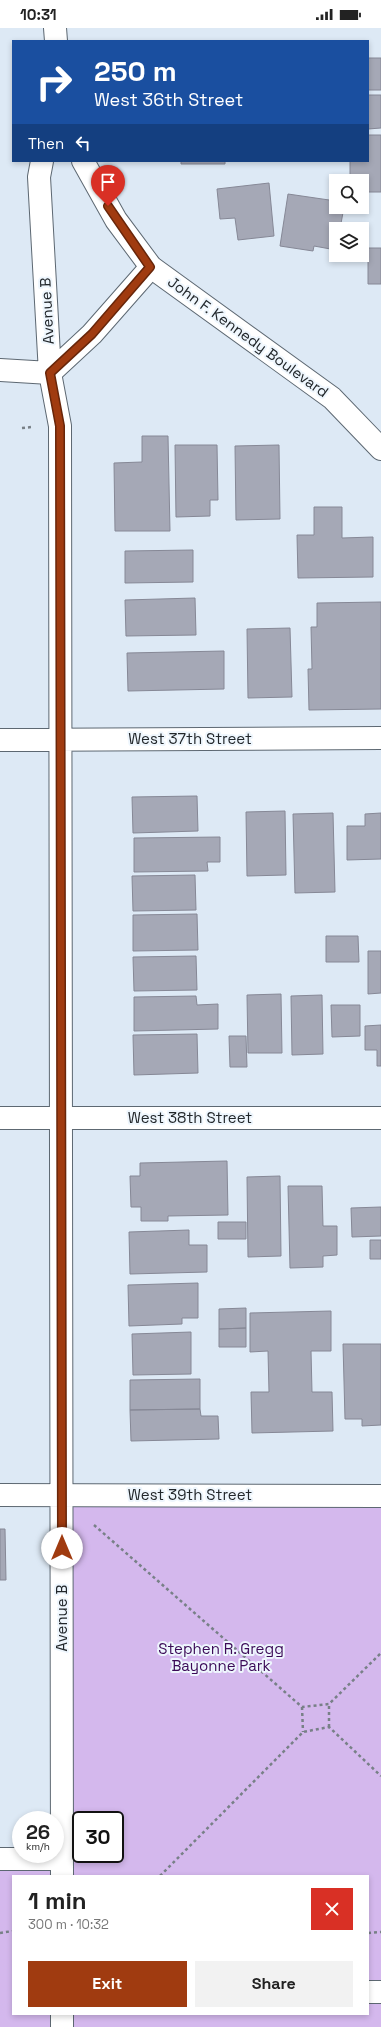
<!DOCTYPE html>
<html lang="en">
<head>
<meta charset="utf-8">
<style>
	:root { --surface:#fff; --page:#f2f2f2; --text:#222; --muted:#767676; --accent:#a03b10 }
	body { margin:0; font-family:"Space Grotesk",sans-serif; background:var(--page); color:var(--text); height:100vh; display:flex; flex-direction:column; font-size:15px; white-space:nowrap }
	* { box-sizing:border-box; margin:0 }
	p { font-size:13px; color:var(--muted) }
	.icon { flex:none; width:22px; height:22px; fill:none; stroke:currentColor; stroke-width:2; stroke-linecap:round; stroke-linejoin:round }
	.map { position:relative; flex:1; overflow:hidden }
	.details { position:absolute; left:12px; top:1847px; width:357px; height:140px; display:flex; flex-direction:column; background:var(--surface); border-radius:0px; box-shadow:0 2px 6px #0003 }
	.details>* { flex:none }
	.top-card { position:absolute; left:12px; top:12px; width:357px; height:122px; border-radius:0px; box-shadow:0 2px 6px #0003; background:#1a4fa0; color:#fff; overflow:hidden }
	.buttons { position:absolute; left:329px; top:146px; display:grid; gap:8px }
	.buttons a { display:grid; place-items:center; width:40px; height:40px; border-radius:0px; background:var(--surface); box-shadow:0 2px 6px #0003; font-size:20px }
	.speed { position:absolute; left:12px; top:1783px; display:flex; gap:8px; font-size:20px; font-weight:700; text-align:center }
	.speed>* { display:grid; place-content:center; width:52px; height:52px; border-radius:50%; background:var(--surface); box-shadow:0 2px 6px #0003; line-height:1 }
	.speed small { font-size:10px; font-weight:400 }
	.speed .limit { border:2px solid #111; border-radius:6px; background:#fff; color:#111 }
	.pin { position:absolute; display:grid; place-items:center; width:34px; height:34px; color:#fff; margin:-41px -17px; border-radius:50% 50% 50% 0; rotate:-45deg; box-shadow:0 0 4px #0007 }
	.pin .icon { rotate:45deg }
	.me { position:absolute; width:44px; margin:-22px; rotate:0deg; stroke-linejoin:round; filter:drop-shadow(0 0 3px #0008) }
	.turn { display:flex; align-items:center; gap:14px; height:84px; padding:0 16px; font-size:18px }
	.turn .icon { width:52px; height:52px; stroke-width:2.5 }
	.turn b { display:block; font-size:28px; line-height:34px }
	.then { display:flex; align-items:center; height:38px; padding:0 16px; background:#0003; gap:8px; font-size:15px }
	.round { display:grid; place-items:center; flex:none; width:42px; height:42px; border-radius:0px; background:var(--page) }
	.headline { display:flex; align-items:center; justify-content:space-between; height:68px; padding:0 16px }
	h1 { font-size:24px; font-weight:800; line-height:30px }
	.primary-button { display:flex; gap:8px; margin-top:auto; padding:8px 16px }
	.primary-button a { flex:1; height:46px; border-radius:0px; background:var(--accent); color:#fff; font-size:16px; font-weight:800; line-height:46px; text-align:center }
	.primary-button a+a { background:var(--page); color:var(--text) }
	.status { display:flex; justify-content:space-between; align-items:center; height:28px; padding:0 20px; background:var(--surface); direction:ltr }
	.status svg { height:11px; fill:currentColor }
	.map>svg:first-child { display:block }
</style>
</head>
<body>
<div class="status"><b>10:31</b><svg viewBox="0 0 49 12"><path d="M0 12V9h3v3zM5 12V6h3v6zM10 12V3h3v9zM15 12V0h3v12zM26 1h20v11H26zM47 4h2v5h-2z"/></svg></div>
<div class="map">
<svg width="381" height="1999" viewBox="0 0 381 1999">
	<rect width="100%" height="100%" fill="#dde9f5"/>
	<path fill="#d4b8ed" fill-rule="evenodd" d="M61,1467L381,1468V1999H0V1831H62ZM81,1792H115V1826H81ZM13,1848H368V1986H13Z"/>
	<path fill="#a5a8b6" stroke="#868896" d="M368,30H381V62H368Z
		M368,67H381V100L368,101Z
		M368,107H381V164H362V153H350V133H368Z
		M181,133H225V136H181Z
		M269,155L274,208L238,212L235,190L220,191L217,161Z
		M288,166L336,173V179H344L340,201H336V222L314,218L313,223L280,218Z
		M368,220H381V256H368Z
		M142,408H168L170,503H115L114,435L142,434Z
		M175,417H217L218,472H210V488L176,489Z
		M279,417L280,491L236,492L235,418Z
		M314,479H342V510L373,509V549L298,550L297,507H314Z
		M193,522V554L125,555V523Z
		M195,570L196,607L126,608L125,572Z
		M381,574V681L309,682L308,641H312L311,599H317V575Z
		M290,600L292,669L248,670L247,601Z
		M224,623V661L128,663L127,625Z
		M197,768L198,803L133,805L132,769Z
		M285,783L286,847L247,848L246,784Z
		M333,785L335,864L295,865L293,786Z
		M381,785V831L347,832V798H365V786Z
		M220,809V834H207L208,843L134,844V810Z
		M195,847L196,882L133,883L132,848Z
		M197,886L198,922L133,923V887Z
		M326,908H358L359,934H326Z
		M368,923H381V965L368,966Z
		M196,928L197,962L134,963L133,929Z
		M281,966L282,1025H248L247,967Z
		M322,967L323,1026L292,1027L291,968Z
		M196,968L197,977L218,976V1001L134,1003V969Z
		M331,977H360V1008L332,1009Z
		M381,997V1038H377V1022H365V998Z
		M197,1006L198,1045L134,1047L133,1007Z
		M229,1008H246L247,1039H230Z
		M227,1133L228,1187L168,1188V1193H141V1179H131L130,1148H140V1135Z
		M280,1148L281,1228L248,1229L247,1149Z
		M288,1158H322L323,1198H337V1227L323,1228V1239L290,1240Z
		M381,1179V1208L352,1209L351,1180Z
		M218,1194H246V1211H218Z
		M189,1202V1217H207V1244L130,1246L129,1204Z
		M370,1212H381V1231H370Z
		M198,1255V1290H182V1296L129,1298L128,1257Z
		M246,1280V1300L219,1301V1281Z
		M331,1283V1323H311L312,1364H332L333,1403L252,1405L251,1364H269L268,1323L250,1324V1285Z
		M246,1300V1319H219V1301Z
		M191,1304V1346L133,1347L132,1306Z
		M343,1316H381V1397L362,1398V1391H345Z
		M200,1351V1381L130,1382V1352Z
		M200,1381L201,1388H218L219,1411L131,1413L130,1382Z
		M0,1501H5L6,1552H0Z"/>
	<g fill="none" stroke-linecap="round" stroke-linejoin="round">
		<g stroke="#5d6872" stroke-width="24">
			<path id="minor" d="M42,133L39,149L50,345L60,398L62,1848
				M0,342L50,345L92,306L151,239
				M0,712L381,710
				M0,1090H381
				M0,1467L381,1468
				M0,1831H62
				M368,1964H381
				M62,1999V1986"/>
		</g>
		<g stroke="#5d6872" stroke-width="24">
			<path id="major" d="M55,0L56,13
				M83,133L116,192L151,239L332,370L381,421"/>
		</g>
		<path stroke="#788087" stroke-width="2.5" stroke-dasharray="3 3" stroke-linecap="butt" d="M22,400L32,399
			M94,1497L302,1679L329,1676L381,1625
			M302,1679L303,1704
			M329,1699V1676
			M160,1848L303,1704L329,1699L381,1748
			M0,1905L13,1903
			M368,1905L381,1904"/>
		<use href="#minor" stroke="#fff" stroke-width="22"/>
		<use href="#major" stroke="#fff" stroke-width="22"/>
	</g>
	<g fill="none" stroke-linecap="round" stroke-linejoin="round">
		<g stroke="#68260a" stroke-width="10">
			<path id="route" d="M62,1520L60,398L50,345L92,306L150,239L108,178"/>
		</g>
		<use href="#route" stroke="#a03b10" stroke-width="7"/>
	</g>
	<g text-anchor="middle" stroke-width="4" stroke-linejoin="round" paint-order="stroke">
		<g font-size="15" fill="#22272b" stroke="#eef6fd">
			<text transform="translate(47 283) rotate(-93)" y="5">Avenue B</text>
			<text transform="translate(248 309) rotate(36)" y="5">John F. Kennedy Boulevard</text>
			<text x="190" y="716">West 37th Street</text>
			<text x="190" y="1095">West 38th Street</text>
			<text x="190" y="1472">West 39th Street</text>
			<text transform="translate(62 1590) rotate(-90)" y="5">Avenue B</text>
		</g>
		<g font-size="15" fill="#3b0a57" stroke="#eef6fd">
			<text x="221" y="1626">Stephen R. Gregg<tspan x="221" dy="17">Bayonne Park</tspan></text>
		</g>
	</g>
</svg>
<div class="buttons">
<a><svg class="icon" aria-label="search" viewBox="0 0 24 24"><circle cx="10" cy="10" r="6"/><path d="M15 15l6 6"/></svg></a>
<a><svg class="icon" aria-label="layers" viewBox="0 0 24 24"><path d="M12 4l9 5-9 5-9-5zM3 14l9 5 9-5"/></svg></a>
</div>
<div class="speed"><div>26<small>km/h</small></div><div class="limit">30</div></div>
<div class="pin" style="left:108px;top:178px;background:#d93025"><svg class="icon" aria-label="arrive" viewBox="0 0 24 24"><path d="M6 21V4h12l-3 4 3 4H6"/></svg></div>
<svg class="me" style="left:62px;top:1520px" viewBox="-20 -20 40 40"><circle r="19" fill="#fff"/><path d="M0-13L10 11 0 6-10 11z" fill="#a03b10"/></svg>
<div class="top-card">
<div class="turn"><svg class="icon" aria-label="right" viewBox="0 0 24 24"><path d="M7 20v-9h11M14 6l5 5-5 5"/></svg><div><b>250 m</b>West 36th Street</div></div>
<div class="then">Then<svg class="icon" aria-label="left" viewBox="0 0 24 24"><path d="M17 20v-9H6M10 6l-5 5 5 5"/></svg></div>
</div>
<section class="details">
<div class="headline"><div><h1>1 min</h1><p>300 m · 10:32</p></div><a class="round" style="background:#d93025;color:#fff"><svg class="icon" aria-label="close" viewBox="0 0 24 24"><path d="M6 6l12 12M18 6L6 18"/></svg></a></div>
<div class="primary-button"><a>Exit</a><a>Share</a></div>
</section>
</div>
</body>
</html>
